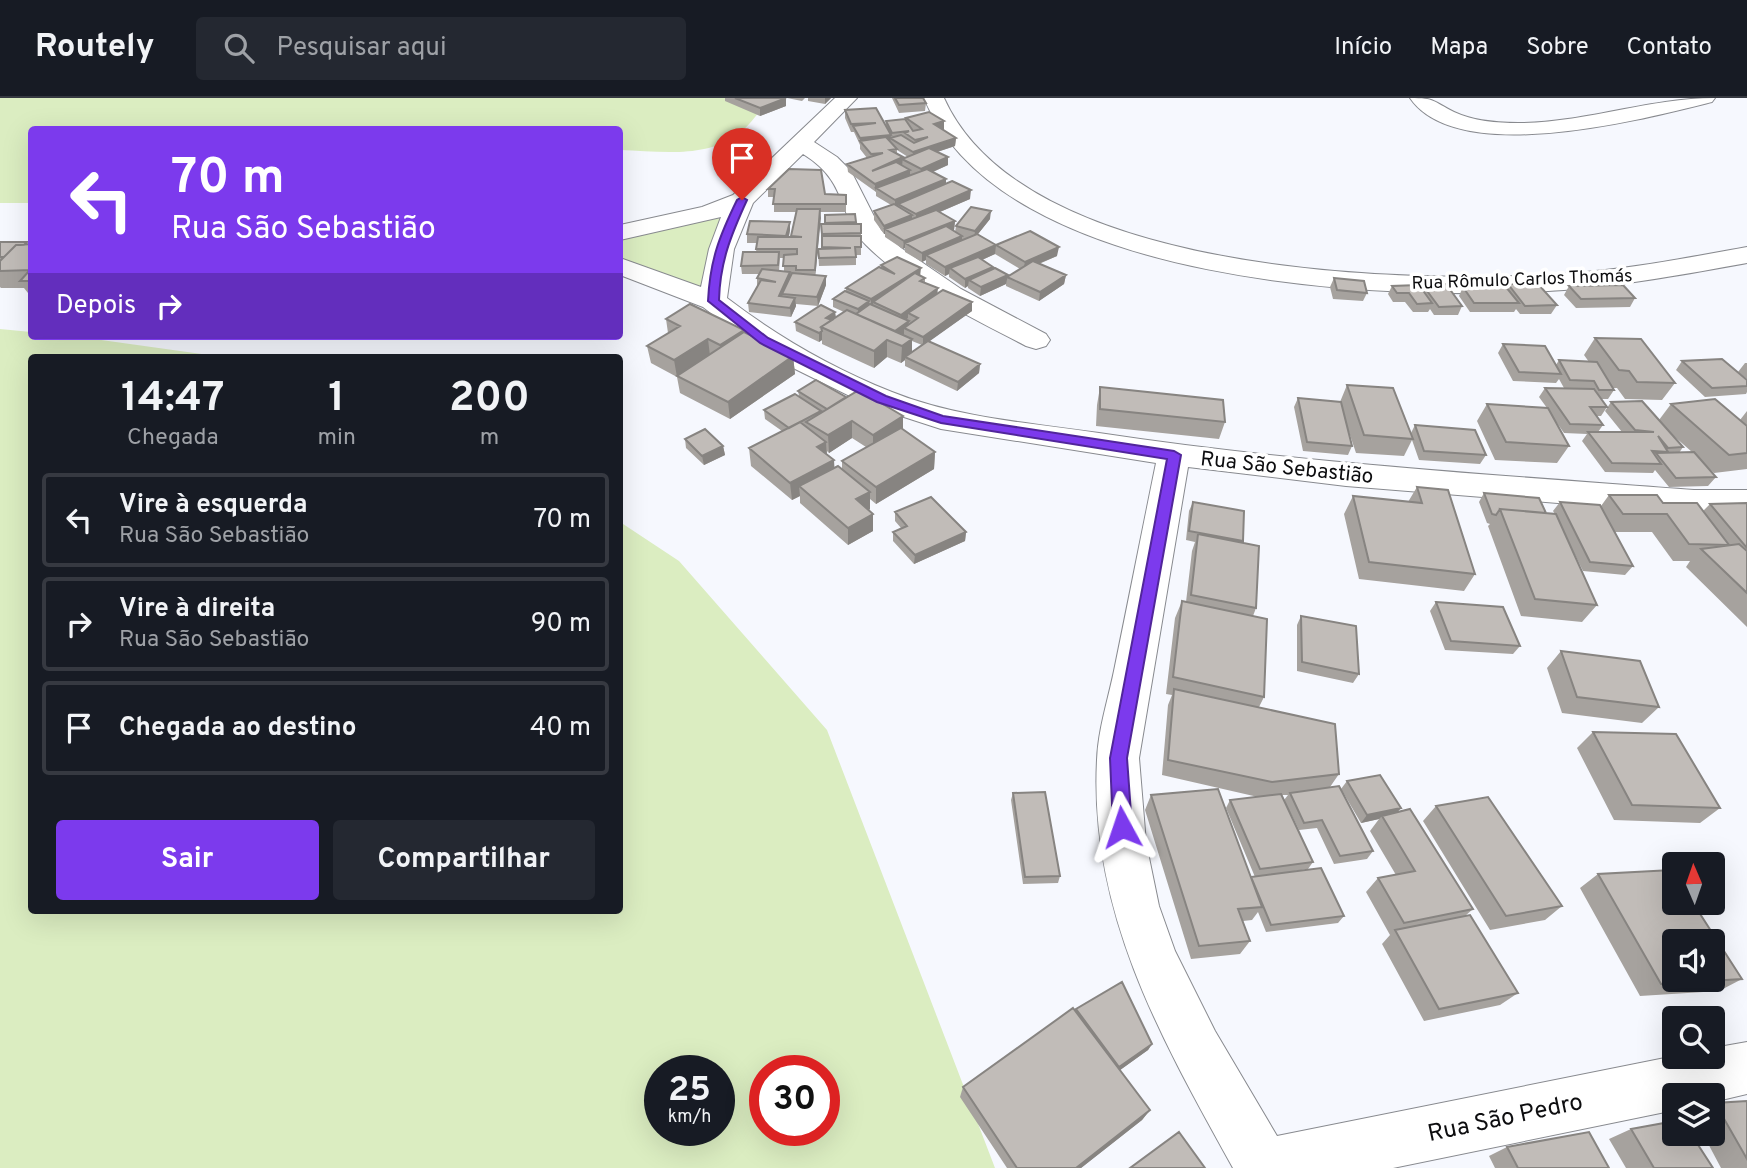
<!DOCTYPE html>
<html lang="pt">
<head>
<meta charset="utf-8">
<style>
	:root { --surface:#171b24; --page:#242831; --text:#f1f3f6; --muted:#9ea1a6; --line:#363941; --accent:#7c3aed }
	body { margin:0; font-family:Overpass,sans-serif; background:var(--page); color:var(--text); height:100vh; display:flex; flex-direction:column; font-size:26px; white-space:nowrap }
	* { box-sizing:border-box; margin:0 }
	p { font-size:23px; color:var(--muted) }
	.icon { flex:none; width:38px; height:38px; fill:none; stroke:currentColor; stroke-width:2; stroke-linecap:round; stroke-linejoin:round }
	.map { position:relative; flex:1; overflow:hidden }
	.panel { position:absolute; left:28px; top:256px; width:595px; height:560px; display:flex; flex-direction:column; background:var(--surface); border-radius:7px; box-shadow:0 7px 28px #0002 }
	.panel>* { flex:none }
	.hud { position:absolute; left:28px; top:28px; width:595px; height:214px; border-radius:7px; box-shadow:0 7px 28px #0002; background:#7c3aed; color:#fff; overflow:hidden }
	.needle { width:46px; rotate:358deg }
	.fabs { position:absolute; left:1662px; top:754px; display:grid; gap:14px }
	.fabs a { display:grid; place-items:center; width:63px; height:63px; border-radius:7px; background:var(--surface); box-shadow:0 7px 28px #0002; font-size:35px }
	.speed { position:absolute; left:644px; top:957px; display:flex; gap:14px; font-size:35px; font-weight:700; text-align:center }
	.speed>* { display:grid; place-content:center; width:91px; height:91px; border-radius:50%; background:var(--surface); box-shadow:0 7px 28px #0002; line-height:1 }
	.speed small { font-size:18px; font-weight:400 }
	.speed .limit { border:10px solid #d22; background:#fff; color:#111 }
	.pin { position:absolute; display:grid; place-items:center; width:60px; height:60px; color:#fff; margin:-72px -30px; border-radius:50% 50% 50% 0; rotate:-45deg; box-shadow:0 0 7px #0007 }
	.pin .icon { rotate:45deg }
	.me { position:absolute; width:77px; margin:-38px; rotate:355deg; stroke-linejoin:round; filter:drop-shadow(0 0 5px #0008) }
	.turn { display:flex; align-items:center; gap:24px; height:147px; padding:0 28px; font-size:32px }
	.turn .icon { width:91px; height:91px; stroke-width:2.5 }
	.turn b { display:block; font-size:49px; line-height:60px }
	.then { display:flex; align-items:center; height:66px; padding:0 28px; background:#0003; gap:14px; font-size:26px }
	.eta { display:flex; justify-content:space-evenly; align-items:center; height:119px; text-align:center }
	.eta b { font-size:42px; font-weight:700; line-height:49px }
	.action { display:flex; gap:14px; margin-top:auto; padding:14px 28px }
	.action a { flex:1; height:80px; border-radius:7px; background:var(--accent); color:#fff; font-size:28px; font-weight:700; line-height:80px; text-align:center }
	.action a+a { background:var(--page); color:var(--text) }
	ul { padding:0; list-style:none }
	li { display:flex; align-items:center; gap:21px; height:94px; margin:0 14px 10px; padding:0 14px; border:4px solid var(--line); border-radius:7px }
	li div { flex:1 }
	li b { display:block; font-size:26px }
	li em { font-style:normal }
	header { display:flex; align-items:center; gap:42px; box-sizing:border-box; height:98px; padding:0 35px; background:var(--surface); border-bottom:2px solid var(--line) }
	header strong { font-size:33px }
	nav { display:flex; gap:38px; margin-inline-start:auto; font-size:24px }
	.search { width:490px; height:63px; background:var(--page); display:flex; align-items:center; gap:18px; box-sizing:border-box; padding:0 24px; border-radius:7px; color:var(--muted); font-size:26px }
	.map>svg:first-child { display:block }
</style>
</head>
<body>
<header>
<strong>Routely</strong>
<div class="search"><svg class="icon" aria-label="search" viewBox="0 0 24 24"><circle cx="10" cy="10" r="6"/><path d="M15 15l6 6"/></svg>Pesquisar aqui</div>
<nav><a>Início</a><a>Mapa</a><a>Sobre</a><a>Contato</a></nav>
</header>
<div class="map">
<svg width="1747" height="1070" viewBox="0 0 1747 1070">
	<rect width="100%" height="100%" fill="#f6f8fe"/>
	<path fill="#dbedc1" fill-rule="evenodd" d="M0,0H770C760,12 750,28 737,37C704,61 657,53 620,52V32H32L31,105H0Z
		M724,117L705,192L620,165V136Z
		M0,231L31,234L32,238L87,240L223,259H32V812H620V424L679,463L827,632L995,1070H0ZM660,973H719V1032H660ZM765,973H824V1032H765Z"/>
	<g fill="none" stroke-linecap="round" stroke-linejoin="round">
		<g stroke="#888a8f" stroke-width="2">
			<path id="minor" d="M835,0H857L814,44L837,59L851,73L881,132L901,150L961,191L1046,236L1050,242L1046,248L1036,251L1026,248C971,219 910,191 866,147C836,116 850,85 803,56L753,105L734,151L727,200C778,239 832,270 892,294C957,320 1030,325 1099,335C1296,365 1495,377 1694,392H1747V416H1694L1346,388L1188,369L1139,660L1146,745L1159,808L1175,853L1215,933L1277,1038L1675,958L1713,959V950L1747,944V996L1713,1004V998H1675V1012L1393,1070H1233C1162,942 1089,814 1097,662C1098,631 1109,599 1115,568C1129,500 1142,433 1156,365L941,331L870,308L783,265L754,248L703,209L620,177V160L701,189L709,151L721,119L620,142V127L702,109L733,97Z
				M924,0H944C1023,176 1398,186 1563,176C1626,172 1686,160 1747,149V165C1686,176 1626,187 1564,192C1390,204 1002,189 924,0Z
				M1410,0C1436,0 1432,3 1454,14C1473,23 1497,25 1518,25C1585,25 1648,0 1715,0L1712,4C1644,21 1458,70 1410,0Z"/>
		</g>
		<use href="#minor" fill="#fff" fill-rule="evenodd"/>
	</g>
	<path fill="#a6a29e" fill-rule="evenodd" d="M725,0H786V8L760,18L725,3Z
		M787,0H805L802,3Z
		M808,0H831L825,6L808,3Z
		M892,0H923L926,5L925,13L899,15Z
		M845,12L886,28V23L906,22V20L944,31L943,32L956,40L955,48L937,54L948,59V67L933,74L946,81V85L970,101L940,114L955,123L954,132L953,133L955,134L956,128L990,121L978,136L996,147L1057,158L1039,166L1066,177L1064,186L1039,203L1006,188V186L980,198L968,190V188L965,190L949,179V176L945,178L926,166V162L922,164L905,154V150L903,151L885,139V136H884L874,122V113L891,107L876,98V94L848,74L847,66L867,60L860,51V47L854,34H851L845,20ZM897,52L908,59L903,61V59L897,56ZM995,156L1020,171L1008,179L993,171L982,162Z
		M789,71L825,96L846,97V114H820L815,177L826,178V187L818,208L796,206V208L791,219L749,214L748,205L757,189V180L759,176H742L741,168L756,154L757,145H747V136L790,124V132L789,139H791L796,114H774V99H768V91ZM780,160H784V173H779Z
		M855,116L856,126L861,135V157H856V167L819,168L818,151H822L821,126H825V117Z
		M0,144L32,146V200L24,190H1L0,189Z
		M881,167L920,178L925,180V185L937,196L972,204V213L929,243L980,266L979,275L957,293L905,268V262L901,265L887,259L874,270L822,246V242L819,244L796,233L795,224L835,214L836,220L844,214L833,209V201L846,193V190L881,170ZM912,243L922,247L912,254Z
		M1334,180L1367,195L1363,203L1333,201L1330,189Z
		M1422,186L1462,208L1458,217H1434L1430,211L1428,214H1413L1405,204H1393L1388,196L1392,188L1421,190Z
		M1508,186L1557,207L1551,216H1520L1516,211L1514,214H1470L1459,198L1463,189H1506Z
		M1569,188L1635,200L1630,209L1576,210L1564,197Z
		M666,221L744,235L793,258L795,276L730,321L680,295L677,279L651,265L647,248L668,235Z
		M1595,240L1675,285L1662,302L1625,301L1617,290H1612L1614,292L1608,301H1601L1607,309L1601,318H1596L1603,327L1598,334H1622L1605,313L1611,304L1659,322L1671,306L1740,322L1747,313V371L1714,375L1704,366L1716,379L1708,388L1669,389L1655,372L1653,375L1605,374L1582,343L1587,336L1564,335L1552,318L1569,348L1557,365L1495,362L1477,323L1487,306L1547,310L1539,299L1545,290H1564L1559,281L1556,285L1513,283L1498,255L1503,246L1556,267L1559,262L1589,264L1584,257ZM1667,332L1692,354L1679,355L1683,349Z
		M1682,263L1747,282V294L1746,296L1705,299L1676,272Z
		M1745,265H1747V281L1738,274Z
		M1347,287L1411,335L1415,327L1486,357L1480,366L1419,362L1412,342L1404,358L1356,355L1346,325L1352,348L1348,357L1303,353L1294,309L1298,300L1340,304Z
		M1100,289L1225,324L1219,341L1096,328L1097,307Z
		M798,293L903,331L935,354L934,371L876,406L870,401V411L869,412L873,433L848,447L800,405V398L792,402L751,368L749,350L782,333L765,321L764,312L799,298ZM852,340L866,349L842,363V371L834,370V362L827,356V353L829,355Z
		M685,341L723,348L725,357L704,367L686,350Z
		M1417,389L1475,476L1464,493L1359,481L1344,416L1353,398L1408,404Z
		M1484,395L1546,415L1555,416L1553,413L1560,404L1601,408L1609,397L1663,405L1703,413L1710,406L1747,405V529L1686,469L1690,463H1673L1652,434H1614L1633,468L1625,477L1583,473L1563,433L1597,507L1582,524L1521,518L1488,428L1490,426L1487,425L1479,404Z
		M1193,404L1243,443V445L1256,510L1253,518L1264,599L1259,609L1339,676L1330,689L1373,753L1367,761L1334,766L1317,730L1299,732L1284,702L1288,697H1282L1313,764L1308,771L1255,779L1226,710L1230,702L1258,699L1162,677L1168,607L1172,597L1166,596L1175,520L1182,503L1186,504L1192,453L1195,444L1186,442L1189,413Z
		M895,414L966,434L965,443L914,466L893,443V434L901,430L895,423Z
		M1436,504L1520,548L1513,556L1445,552L1430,513Z
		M1301,518L1359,576L1353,585L1297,573V527Z
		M1561,553L1659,609L1642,625L1562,615L1547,570Z
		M1593,634L1720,710L1700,725L1614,722L1577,650Z
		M1347,683L1401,710L1397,714L1473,811L1465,818L1518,895L1500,907L1424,923L1382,846L1390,837L1366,794L1378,780L1396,777L1370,733L1379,721L1361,725L1341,691Z
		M1013,695L1060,778L1058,785L1023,786L1011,702Z
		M1151,697L1251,779L1344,818L1338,825L1266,834L1258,814L1252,822L1243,823L1250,843L1240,856L1191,861L1145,712Z
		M1436,708L1562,808L1545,822L1490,832L1423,723Z
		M1598,776L1742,881L1719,893L1640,898L1580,790Z
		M1076,911L1152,946L1148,952L1120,972L1150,1012L1142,1022L1081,1070H1007L960,999L963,989L1075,913Z
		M1747,1003V1070H1721L1703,1036H1713V1006Z
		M1631,1031L1713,1070H1626L1609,1041Z
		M1507,1049L1609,1070H1495L1489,1058Z"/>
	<path fill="#878481" d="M786,0V8L760,18V10Z
		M825,0H831L825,6Z
		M944,23V31L934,34V26Z
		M891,37L890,45L860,44V40Z
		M956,40L955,48L913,62V54Z
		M903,59L902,68L872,73Z
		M948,59V67L921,79V71Z
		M910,72V80L876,90L875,94V86Z
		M946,81V90L898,106V109L895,110V102Z
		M971,92L970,101L916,124V116Z
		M820,111L821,120L815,180V172Z
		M991,113L990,121L974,141L975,133Z
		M912,117V126L885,131V136H884V128Z
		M955,123L954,132L911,148L905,145V150L903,151L904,143Z
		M790,124V132L787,146L786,138Z
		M962,138V147L926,157V162L922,164V155Z
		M996,147L995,156L955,174L950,170L949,176L945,178V169Z
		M1059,149L1057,158L1023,172L1025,164Z
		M993,169L992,178L969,182L968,188L965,190V181Z
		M921,170L920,179L873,204V208L871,210V201Z
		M790,174L791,183L782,196L783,201L779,198Z
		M1008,177L1006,186L980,198L981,189Z
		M1066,177L1064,186L1039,203L1040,194Z
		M826,178V187L818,208L817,199Z
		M938,190L937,199L908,215V220L901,225V217Z
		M795,200L796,208L791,219L790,210Z
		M869,203V212L858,220V211Z
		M972,204V213L923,248V239Z
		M835,214L836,222L827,228L826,220Z
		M909,223L908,232L904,230V236L892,244L890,237Z
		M744,232L746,249L722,264L720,247Z
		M822,233V242L819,244V235Z
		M708,241L710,258L677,279L674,262Z
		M912,241V258L905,259V262L901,265L902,248Z
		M887,242V259L874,270V253Z
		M793,258L795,276L730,321L728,304Z
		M980,266L979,275L957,293L958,284Z
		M903,318V335L873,354V337Z
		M852,323V340L829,355L828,337Z
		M826,344L827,362L817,349Z
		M723,348L725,357L704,367L702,358Z
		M935,354L934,371L876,406V389Z
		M834,362L835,379L799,388L800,398L792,402L790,385Z
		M870,394V411L857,419L856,401Z
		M873,416V433L848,447V430Z
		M966,434L965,443L914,466L915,457Z
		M1401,710L1394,718H1382L1379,721L1361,725L1367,717Z
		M1152,946L1148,952L1116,975L1119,969Z
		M1150,1012L1142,1022L1081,1070H1076Z"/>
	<path fill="#c1bcb8" stroke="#878481" stroke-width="2" fill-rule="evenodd" d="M735,0H786L760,10Z
		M895,0H923L926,5L899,7Z
		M876,10L891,37L860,40L853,28L876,25L851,26L845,12Z
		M929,14L944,23L934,26L956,40L913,54L890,40L901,37L914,45L928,39L915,42L905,35L909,33L892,35L886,23L905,21L913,33L922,31L906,20Z
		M886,39L897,51L890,52L903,59L872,73L896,64L910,72L875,86L847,66L883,55L871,56L860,43Z
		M929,50L948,59L921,71L902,61Z
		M789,71L821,72L825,96L846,97V106H773L775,91H768Z
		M927,71L946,81L895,102L876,90Z
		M952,83L971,92L916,116L898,106Z
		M894,106L912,117L884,128L874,113Z
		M971,109L991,113L975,133L956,128Z
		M797,111H820L815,172H796V168H783L784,157L797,156V151H756L758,139H802L791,138Z
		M936,112L955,123L904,143L885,131Z
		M855,116L856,124L825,125V117Z
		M750,123L790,124L786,138L747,136Z
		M821,126H861V135L822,136Z
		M946,128L962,138L922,155L905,145Z
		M1030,133L1059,149L1025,164L996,147Z
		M977,136L996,147L945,169L926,157Z
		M822,138H861V149H855L856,159L819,160L818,151L851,150L822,149Z
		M0,144H27L24,147H16L4,159H0Z
		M32,146V183H20L30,172L0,173V163L16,147Z
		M743,154H779L778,167L741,168Z
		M897,159L921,170L871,201L846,190L879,169L895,176L881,167Z
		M978,159L993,169L965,181L950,170Z
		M1033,163L1066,177L1040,194L1007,179Z
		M995,170L1008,177L981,189L969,182Z
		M762,171L790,174L779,198L795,200L790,210L748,205L761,182L776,184L757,180Z
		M792,175L826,178L817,199L782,196Z
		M915,175L925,180L920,183L938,190L901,217L873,204Z
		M1334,180L1364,183L1367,195L1337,192Z
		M1422,186H1446L1462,208L1439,209Z
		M1508,186H1538L1557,207L1525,208Z
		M1419,187L1432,205L1417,206L1409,195H1397L1392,188Z
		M1623,187L1635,200L1581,201L1569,188Z
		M1463,189H1506L1519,205H1474Z
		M943,192L972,204L923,239L904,230L918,220L908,215Z
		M845,193L869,203L858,211L833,201Z
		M690,206L744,232L720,247L708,241L674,262L647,248L680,228L666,221Z
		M870,206L909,223L895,233L856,216Z
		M821,207L835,214L826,220L832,222L821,229L822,233L819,235L795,224Z
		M847,212L912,241L902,248L887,242L874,253L821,229Z
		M744,234L793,258L728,304L677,278Z
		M1595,240L1641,241L1675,285L1637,284L1629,273L1619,272Z
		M928,243L980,266L958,284L905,259Z
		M1503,246L1545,248L1561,276L1519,274Z
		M1722,261L1747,282V288L1712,290L1682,263Z
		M1559,262L1597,264L1614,292H1599L1594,283L1570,282Z
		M816,282L846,299L827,311L798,293Z
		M1347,287L1393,290L1413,341L1364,337Z
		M1100,289L1223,302L1225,324L1100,311Z
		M1545,290L1594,291L1607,309H1590L1603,327L1570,326Z
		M859,292L903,318L873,337L852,323L828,337L806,324Z
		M795,296L821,313L789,330L764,312Z
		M1298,300L1341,304L1352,348L1307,344Z
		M1715,301L1747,328V355L1729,357L1671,306Z
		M1642,303L1683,349L1668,350L1658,338L1668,354L1652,353L1661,366L1612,365L1588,334H1654L1635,332L1611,304Z
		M1487,306L1548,310L1569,348L1506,344Z
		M800,324L826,344L817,349L834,362L790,385L749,350Z
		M1415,327L1475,332L1486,357L1424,353Z
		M901,330L935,354L876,389L842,363Z
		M705,331L723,348L702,358L685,341Z
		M1694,354L1716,379L1676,380L1656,355Z
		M838,368L870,394L856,401L873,416L848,430L799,388Z
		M1417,389L1448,392L1475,476L1369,464L1353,398L1422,405Z
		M1484,395L1539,400L1546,415L1500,411L1496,417L1492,416Z
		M1609,397H1657L1663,405H1697L1729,447L1689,446L1667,416H1623Z
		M931,399L966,434L915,457L893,434L907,428L895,414Z
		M1193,404L1244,413L1243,443L1189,433Z
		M1560,404L1600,407L1633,468L1590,464Z
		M1747,405V450L1710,406Z
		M1500,411L1556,416L1597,507L1535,501Z
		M1198,436L1259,448L1256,510L1191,497Z
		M1739,446L1747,453V495L1701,451Z
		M1182,503L1267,521L1264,599L1173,579Z
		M1436,504L1503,509L1520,548L1451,543Z
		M1301,518L1356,528L1359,576L1302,564Z
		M1561,553L1640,563L1659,609L1577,599Z
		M1174,591L1335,626L1339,676L1272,684L1168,662Z
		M1593,634L1676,636L1720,710L1632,707Z
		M1380,677L1401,710L1367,717L1347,683Z
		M1339,688L1373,753L1340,758L1322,722L1304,725L1290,695Z
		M1218,691L1262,809L1238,811L1250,843L1199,848L1151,697Z
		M1045,694L1060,778L1025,779L1013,695Z
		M1281,696L1313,764L1260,771L1230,702Z
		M1488,699L1562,808L1506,818L1436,708Z
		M1410,711L1473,811L1404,825L1378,780L1415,773L1382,718Z
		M1321,770L1344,818L1271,827L1251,779Z
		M1672,772L1675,776V805H1693L1742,881L1661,886L1598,776ZM1675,844H1713V882H1675Z
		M1470,817L1518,895L1439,911L1395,832Z
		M1122,884L1152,946L1119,969L1076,911Z
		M1073,910L1150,1012L1076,1070H1017L963,989Z
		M1747,1003V1061L1715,1005Z
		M1675,1023V1036H1691L1713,1070H1654L1631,1031Z
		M1179,1034L1205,1070H1130Z
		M1589,1034L1609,1070H1518L1507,1049Z"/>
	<path fill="#7c3aed" stroke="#51269a" stroke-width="2" d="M742,99L747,102C731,137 720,164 719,202L768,240L886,298L943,318L1174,353L1181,357L1127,660L1132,729L1129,735H1116L1113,729L1110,660L1167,361L941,325L877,304L760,245L708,203C710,162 719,139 737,102Z"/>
	<g text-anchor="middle" stroke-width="7" stroke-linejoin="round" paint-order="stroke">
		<g font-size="18" fill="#0d0d0f" stroke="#fff">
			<text transform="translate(1522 181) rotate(-2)" y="6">Rua Rômulo Carlos Thomás</text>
		</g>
		<g font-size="21" fill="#0d0d0f" stroke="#fff">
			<text transform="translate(1287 369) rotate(6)" y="7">Rua São Sebastião</text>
		</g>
		<g font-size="24" fill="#0d0d0f" stroke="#fff">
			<text transform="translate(1505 1019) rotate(-12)" y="8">Rua São Pedro</text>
		</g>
	</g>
</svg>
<div class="fabs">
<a><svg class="needle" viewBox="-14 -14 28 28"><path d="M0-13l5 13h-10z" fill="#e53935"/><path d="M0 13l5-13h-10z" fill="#9ea1a6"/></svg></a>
<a><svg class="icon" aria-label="sound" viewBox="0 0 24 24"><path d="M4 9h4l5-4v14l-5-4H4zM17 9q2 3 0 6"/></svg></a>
<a><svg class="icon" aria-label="search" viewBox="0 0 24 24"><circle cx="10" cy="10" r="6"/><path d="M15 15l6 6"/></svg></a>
<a><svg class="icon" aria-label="layers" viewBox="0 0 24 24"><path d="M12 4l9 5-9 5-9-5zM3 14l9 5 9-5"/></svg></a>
</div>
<div class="speed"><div>25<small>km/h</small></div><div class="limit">30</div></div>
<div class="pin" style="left:742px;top:102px;background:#d93025"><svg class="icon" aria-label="arrive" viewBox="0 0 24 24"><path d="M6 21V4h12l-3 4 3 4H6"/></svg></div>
<svg class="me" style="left:1122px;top:729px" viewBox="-20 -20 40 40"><path d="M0-17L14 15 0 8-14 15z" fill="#7c3aed" stroke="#fff" stroke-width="4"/></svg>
<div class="hud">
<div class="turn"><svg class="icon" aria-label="left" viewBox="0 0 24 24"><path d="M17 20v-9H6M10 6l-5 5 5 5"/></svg><div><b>70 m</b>Rua São Sebastião</div></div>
<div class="then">Depois<svg class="icon" aria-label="right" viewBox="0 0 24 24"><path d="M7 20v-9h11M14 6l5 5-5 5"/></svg></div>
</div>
<section class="panel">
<div class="eta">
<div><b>14:47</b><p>Chegada</p></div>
<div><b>1</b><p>min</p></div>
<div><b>200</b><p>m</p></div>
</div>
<ul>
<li><svg class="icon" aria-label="left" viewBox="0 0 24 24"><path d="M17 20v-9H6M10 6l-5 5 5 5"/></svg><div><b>Vire à esquerda</b><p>Rua São Sebastião</p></div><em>70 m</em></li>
<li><svg class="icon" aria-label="right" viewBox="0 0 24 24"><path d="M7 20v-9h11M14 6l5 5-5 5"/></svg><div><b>Vire à direita</b><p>Rua São Sebastião</p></div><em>90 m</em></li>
<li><svg class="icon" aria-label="arrive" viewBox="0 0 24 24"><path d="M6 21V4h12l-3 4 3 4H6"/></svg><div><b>Chegada ao destino</b></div><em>40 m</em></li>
</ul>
<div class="action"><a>Sair</a><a>Compartilhar</a></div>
</section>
</div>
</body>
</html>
